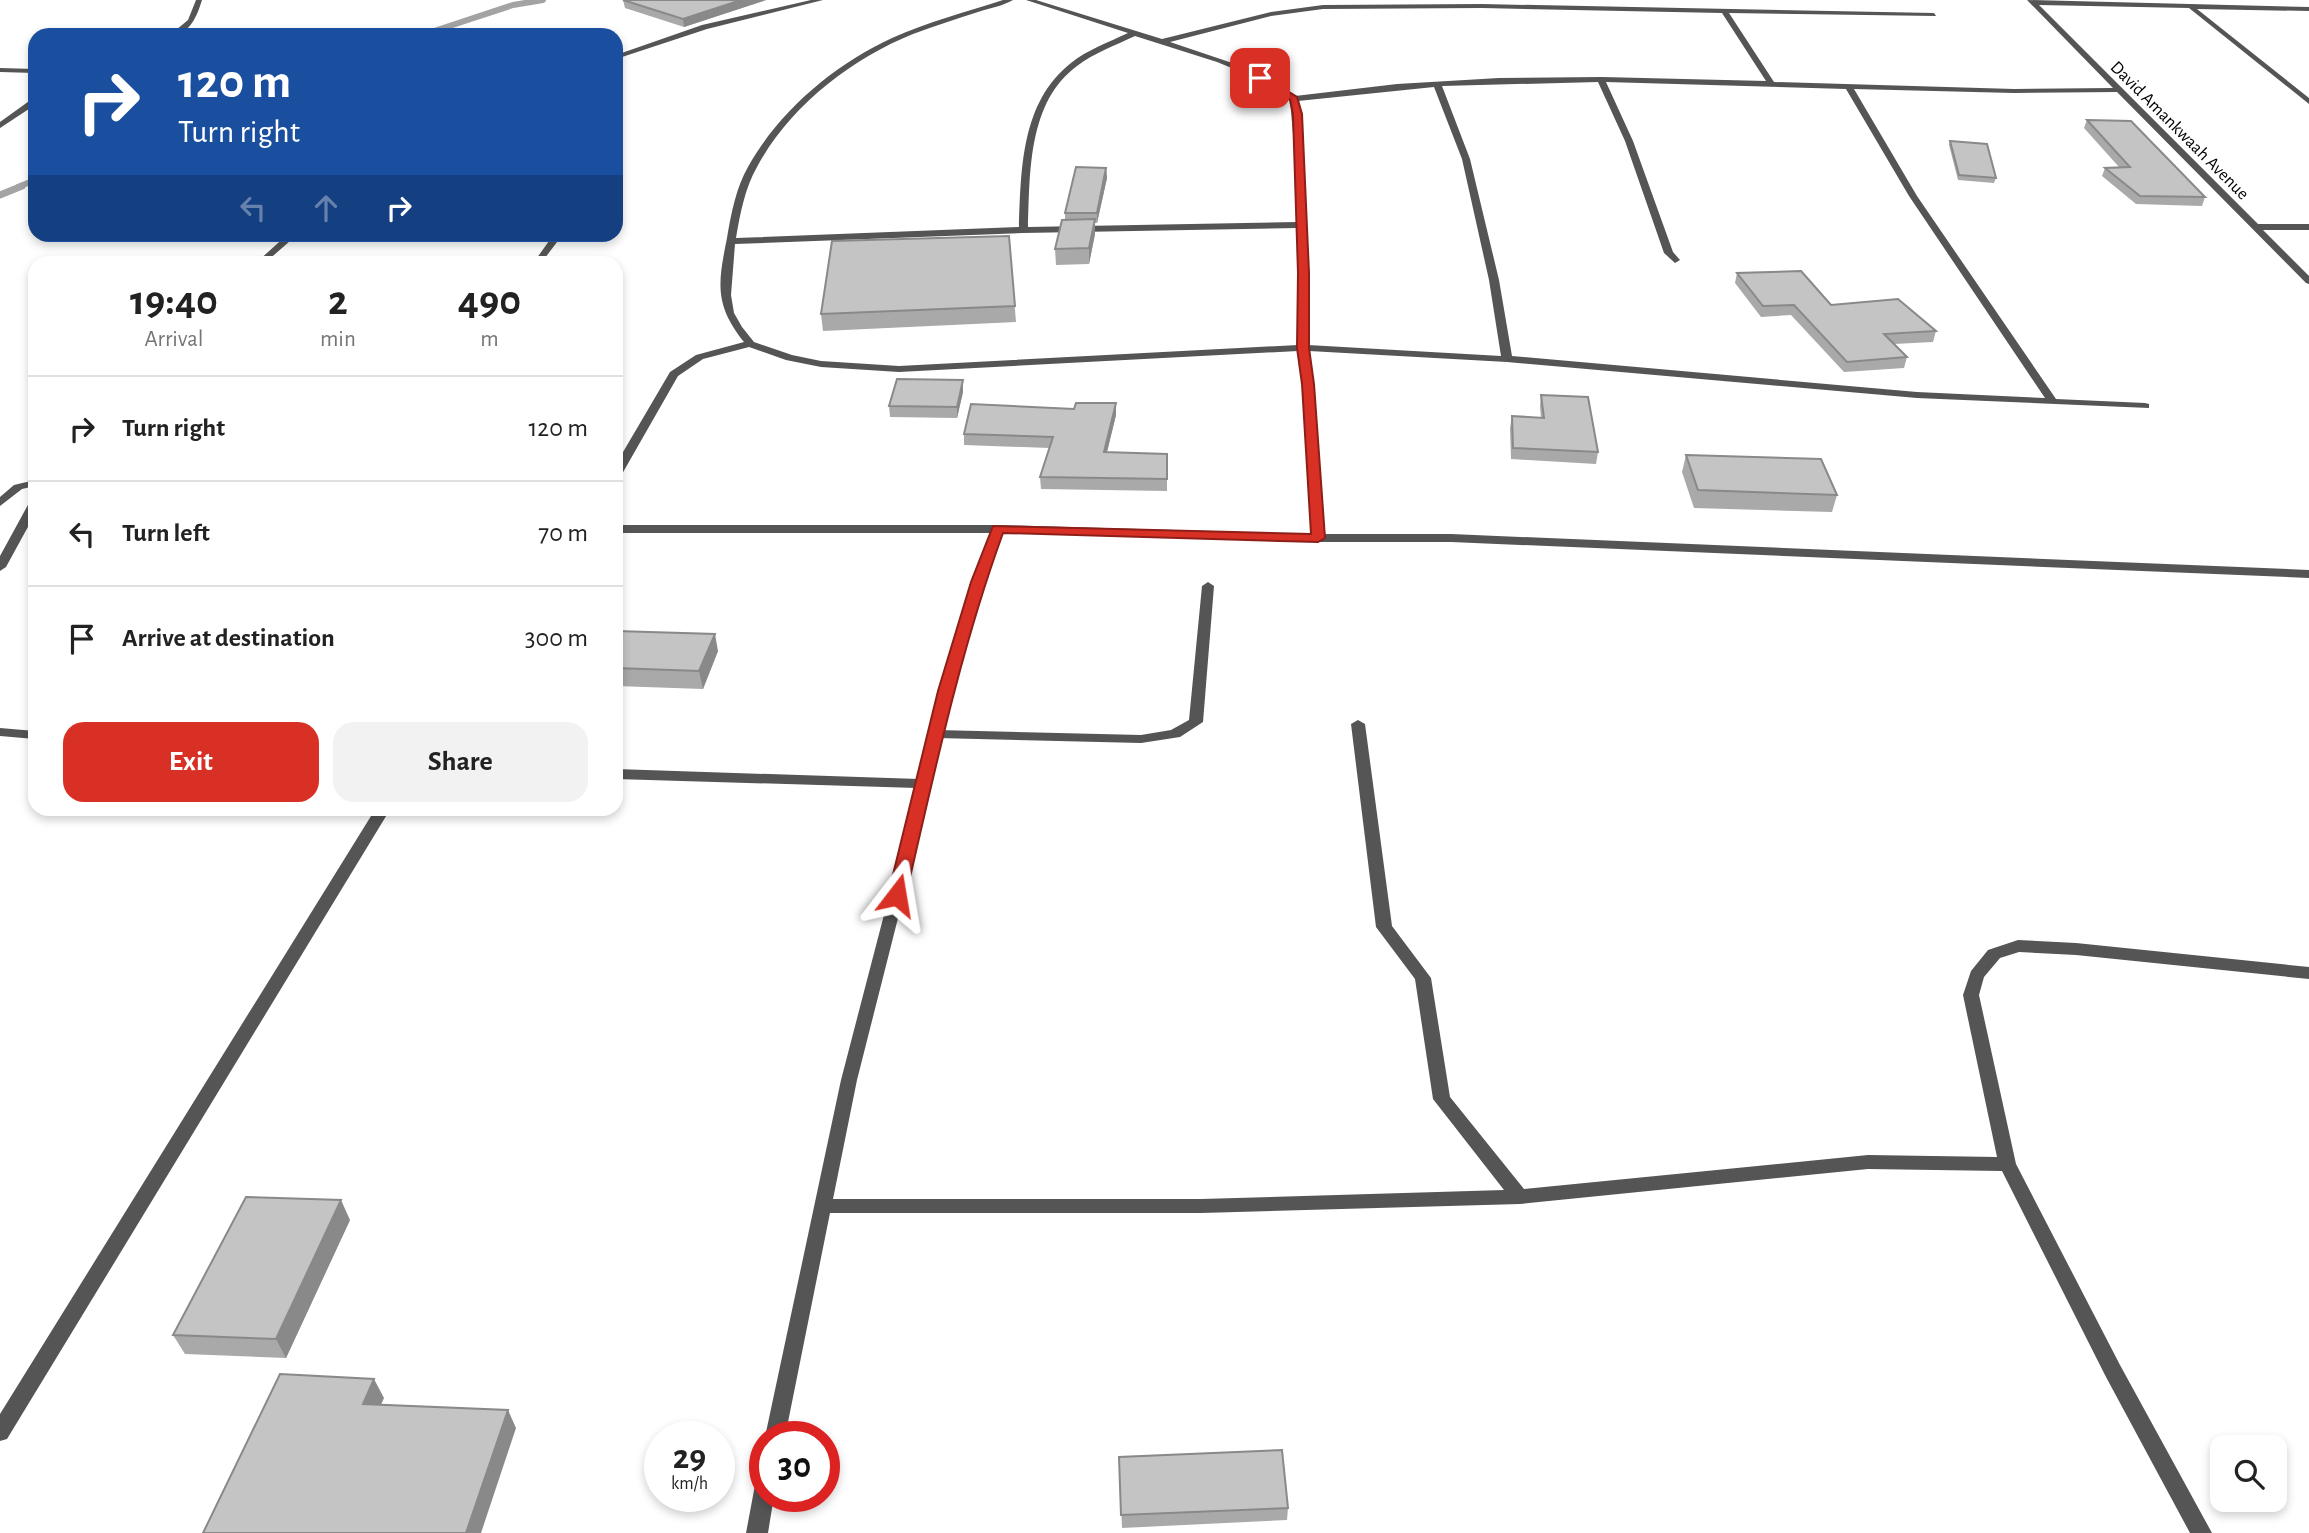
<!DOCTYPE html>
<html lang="en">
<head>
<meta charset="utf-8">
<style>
	:root { --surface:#fff; --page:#f2f2f2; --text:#222; --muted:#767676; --line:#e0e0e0; --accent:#d93025 }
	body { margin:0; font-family:"Alegreya Sans",sans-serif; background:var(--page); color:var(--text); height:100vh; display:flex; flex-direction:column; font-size:26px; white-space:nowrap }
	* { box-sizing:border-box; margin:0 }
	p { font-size:23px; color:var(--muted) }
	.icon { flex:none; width:38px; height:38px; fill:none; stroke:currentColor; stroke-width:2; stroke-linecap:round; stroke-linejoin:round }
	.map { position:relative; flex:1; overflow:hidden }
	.sheet { position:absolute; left:28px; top:256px; width:595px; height:560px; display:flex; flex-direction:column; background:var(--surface); border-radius:21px; box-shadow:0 4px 10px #0003 }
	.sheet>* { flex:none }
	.banner { position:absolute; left:28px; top:28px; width:595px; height:214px; border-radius:21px; box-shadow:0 4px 10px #0003; background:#1a4fa0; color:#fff; overflow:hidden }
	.controls { position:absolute; left:2210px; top:1435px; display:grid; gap:14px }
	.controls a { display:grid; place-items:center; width:77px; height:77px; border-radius:14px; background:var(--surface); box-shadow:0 4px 10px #0003; font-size:35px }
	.speed { position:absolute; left:644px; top:1421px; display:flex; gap:14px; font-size:35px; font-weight:700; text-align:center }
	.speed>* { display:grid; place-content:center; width:91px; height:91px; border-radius:50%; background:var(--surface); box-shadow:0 4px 10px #0003; line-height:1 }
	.speed small { font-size:18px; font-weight:400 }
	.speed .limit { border:10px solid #d22; background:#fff; color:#111 }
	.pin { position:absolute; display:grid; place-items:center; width:60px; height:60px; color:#fff; margin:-30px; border-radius:14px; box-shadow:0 4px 10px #0006 }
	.me { position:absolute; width:77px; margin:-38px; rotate:14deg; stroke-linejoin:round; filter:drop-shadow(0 0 5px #0008) }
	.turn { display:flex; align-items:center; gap:24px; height:147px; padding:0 35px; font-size:32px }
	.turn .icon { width:91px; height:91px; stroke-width:2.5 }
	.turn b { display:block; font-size:49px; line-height:60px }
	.lanes { display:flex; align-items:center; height:66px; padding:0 35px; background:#0003; justify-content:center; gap:35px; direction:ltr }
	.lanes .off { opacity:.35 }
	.eta { display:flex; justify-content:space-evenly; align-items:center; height:119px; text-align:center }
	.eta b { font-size:42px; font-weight:700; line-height:49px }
	.cta { display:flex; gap:14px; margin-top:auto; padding:14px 35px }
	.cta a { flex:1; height:80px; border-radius:21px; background:var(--accent); color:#fff; font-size:28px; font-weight:700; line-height:80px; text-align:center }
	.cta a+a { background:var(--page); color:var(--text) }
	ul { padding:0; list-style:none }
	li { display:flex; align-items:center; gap:21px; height:105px; padding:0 35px; border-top:2px solid var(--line) }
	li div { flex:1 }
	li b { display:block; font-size:26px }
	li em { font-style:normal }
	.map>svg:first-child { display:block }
</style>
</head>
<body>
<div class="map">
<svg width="2309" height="1533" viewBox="0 0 2309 1533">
	<rect width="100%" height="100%" fill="#fff"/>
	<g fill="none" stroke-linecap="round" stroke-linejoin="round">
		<path stroke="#a3a3a3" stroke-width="6" d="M422,35L513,5L543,0
			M18,187L35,180"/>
		<path stroke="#a3a3a3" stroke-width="7" d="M0,195L22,186"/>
		<path fill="#555" fill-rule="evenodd" d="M1208,582L1214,586L1203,722L1180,737L1141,743L937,738L930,734L937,730L1141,735L1171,730L1189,720L1202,586Z"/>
		<path fill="#555" fill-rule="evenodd" d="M196,0H202C197,16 190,35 170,35L188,20Z
			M811,0H823L707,29L616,59V55L702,25Z
			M1003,0H1013C1003,6 990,8 978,12C956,19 934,26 913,34C851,59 789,107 757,167C745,188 740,214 736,238L1019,227C1021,170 1021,102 1071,63C1087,50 1109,42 1128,33L1026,0H1036L1162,39L1271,12L1323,5L1482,4L1934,13L1936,16L1729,13L1774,82L2014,89L2113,88L2027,0L2309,7V11L2197,9L2309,98V104L2189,8L2039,5L2258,224H2309V230H2263L2309,276V284L2306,283L2117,92L2014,93L1854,89L1917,196L2056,399L2145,403L2149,404V408L1917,398L1507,362L1309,351L1313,384L1325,534H1451L2309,570V578L1451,542H1319L1003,533L984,582L953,691L932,784L857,1080L833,1199H1201L1504,1190L1433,1099L1415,979L1376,927L1351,724L1358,720L1365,724L1392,926L1431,978L1450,1097L1524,1189L1868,1155L1997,1157L1963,995L1971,971L1988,950L2018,940L2076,943L2309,967V979L2076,955L2019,952L2000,958L1984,977L1979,995L2016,1164L2120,1365L2212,1533H2190L2106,1377L2002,1171L1868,1169L1520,1204L1201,1213H830L785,1437H765L841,1080L917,788L616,779V769L919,779C938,695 960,613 991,533H616V525H998L1313,534L1303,384L1298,351L899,372L821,367L786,360L749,347L703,359L678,376L622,474L616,477V464L670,372L696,355L744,342C714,304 718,283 727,238C731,214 736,188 748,167C779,111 835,64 892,38C928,22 966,12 1003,0ZM1482,8L1722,13L1766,81L1602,77L1499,78L1397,84L1295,96L1250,69L1170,42L1271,16L1323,9ZM1135,36L1217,62L1244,73L1290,100L1297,180V222L1028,227C1030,172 1028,102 1077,66C1094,53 1116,45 1135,36ZM1598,82L1625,141L1664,253L1675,263L1680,260L1673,252L1633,141L1606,82L1846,89L1909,196L2045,398L1917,392L1512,356L1499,280L1470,159L1442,86ZM1434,87L1462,159L1489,280L1501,356L1308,345L1305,180L1298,101ZM1297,228L1298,345L899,366L821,361L792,355L754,342L742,327L734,313L731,295L735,244L1023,233Z
			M0,68L35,69V73L0,72Z
			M32,99H35V105L0,128V122Z
			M288,234H298L266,262H257Z
			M554,234H563L542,262H534Z
			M35,480V486L22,489L0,506V497L14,485Z
			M35,500V514L6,567L0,571V556L29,503Z
			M0,728L35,731V739L0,736Z
			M376,808H391L7,1439L0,1441V1414Z
			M765,1475V1496H774L768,1533H746L755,1485L758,1478Z"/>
	</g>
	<path fill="#a9a9a9" d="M623,0H766L684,27L625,8Z
		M2087,120L2205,197L2202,206L2136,204L2102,176L2105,168L2119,167L2084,128Z
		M1950,141L1996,178L1994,183L1958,180L1949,145Z
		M1106,168L1107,178L1097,223H1095V234L1089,264L1056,265L1055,249L1065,220V213Z
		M1009,236L1016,322L823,331L821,314Z
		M1737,273L1831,305L1936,331L1933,342L1894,344L1907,357L1904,368L1844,372L1791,315L1761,317L1735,283Z
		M963,380V392L957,418L890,417L889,406Z
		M1541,395L1598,452L1596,464L1511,459L1510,428L1512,416L1541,418L1540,406Z
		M1116,403V415L1107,452L1167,454V491L1041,489L1040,477L1049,448L964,445V434L1074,409Z
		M1686,455L1837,495L1832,512L1694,508L1682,472Z
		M616,631L718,651L703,689L616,686Z
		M350,1220L286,1358L185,1354L173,1335Z
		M1119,1457L1288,1508L1287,1520L1122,1528Z"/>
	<path fill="#898989" d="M741,0H766L684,27L683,19Z
		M1106,168L1107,178L1097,223V213Z
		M1095,219V234L1089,264V248Z
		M963,380V392L957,418V407Z
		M1116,403V415L1104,464V452Z
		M715,634L718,651L703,689L699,671Z
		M341,1200L350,1220L286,1358L276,1339Z
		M374,1379L384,1398L373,1423L363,1404Z
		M508,1410L516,1428L481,1533H466Z"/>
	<path fill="#c4c4c4" stroke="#898989" stroke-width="2" d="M623,0H741L683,19Z
		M2087,120L2131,121L2205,197L2140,196L2105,168L2130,167Z
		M1950,141L1987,144L1996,178L1959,175Z
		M1076,167L1106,168L1097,213H1065Z
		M1095,219L1089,248L1055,249L1062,220Z
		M1009,236L1015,306L821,314L832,241Z
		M1801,271L1831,305L1898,299L1936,331L1884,334L1907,357L1847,362L1794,305L1763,306L1737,273Z
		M897,379L963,380L957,407L889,406Z
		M1541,395L1588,397L1598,452L1513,448L1512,416L1544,418Z
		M1076,403H1116L1104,452L1167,454V479L1040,477L1053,437L964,434L971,404L1074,409Z
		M1686,455L1821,459L1837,495L1698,490Z
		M616,631L715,634L699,671L616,668Z
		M246,1197L341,1200L276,1339L173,1335Z
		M280,1374L374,1379L363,1404L508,1410L466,1533H203Z
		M1282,1450L1288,1508L1121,1515L1119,1457Z"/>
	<path fill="#d93025" stroke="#8d1f18" stroke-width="2" d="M1257,76H1263L1297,97L1302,114L1309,273V348L1314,384L1325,538L1318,542L1003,533C960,651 934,774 906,895L903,899H891L888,895L938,691L971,582L993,526L1311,534L1302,384L1297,348L1298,273L1293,114L1290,100L1257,79Z"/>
	<g text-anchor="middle" stroke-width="5" stroke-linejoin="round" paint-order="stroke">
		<g font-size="18" fill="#000" stroke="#fff">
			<text transform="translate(2180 130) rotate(45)" y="6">David Amankwaah Avenue</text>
		</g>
	</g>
</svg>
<div class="controls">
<a><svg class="icon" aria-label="search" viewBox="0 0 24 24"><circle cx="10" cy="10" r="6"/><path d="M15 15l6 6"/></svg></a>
</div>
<div class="speed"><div>29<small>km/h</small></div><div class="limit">30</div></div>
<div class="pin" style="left:1260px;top:78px;background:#d93025"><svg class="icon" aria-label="arrive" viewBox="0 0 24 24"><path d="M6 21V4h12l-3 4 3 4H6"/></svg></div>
<svg class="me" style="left:897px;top:895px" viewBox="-20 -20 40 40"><path d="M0-17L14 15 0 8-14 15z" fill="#d93025" stroke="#fff" stroke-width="4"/></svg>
<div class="banner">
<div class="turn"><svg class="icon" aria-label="right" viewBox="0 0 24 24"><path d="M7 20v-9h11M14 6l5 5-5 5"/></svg><div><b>120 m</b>Turn right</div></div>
<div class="lanes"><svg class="icon off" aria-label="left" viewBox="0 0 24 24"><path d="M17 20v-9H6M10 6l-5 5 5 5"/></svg><svg class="icon off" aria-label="ahead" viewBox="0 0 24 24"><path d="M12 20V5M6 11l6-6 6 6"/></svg><svg class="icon" aria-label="right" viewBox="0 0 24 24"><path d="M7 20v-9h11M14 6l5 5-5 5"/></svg></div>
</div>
<section class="sheet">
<div class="eta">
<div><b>19:40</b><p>Arrival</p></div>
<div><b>2</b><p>min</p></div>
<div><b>490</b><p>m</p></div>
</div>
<ul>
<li><svg class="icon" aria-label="right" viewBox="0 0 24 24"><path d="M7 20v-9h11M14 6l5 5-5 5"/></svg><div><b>Turn right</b></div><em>120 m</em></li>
<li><svg class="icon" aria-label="left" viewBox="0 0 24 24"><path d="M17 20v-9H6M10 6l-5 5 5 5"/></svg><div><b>Turn left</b></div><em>70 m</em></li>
<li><svg class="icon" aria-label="arrive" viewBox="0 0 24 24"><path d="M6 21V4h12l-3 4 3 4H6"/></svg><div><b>Arrive at destination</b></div><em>300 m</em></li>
</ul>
<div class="cta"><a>Exit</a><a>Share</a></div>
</section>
</div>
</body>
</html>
